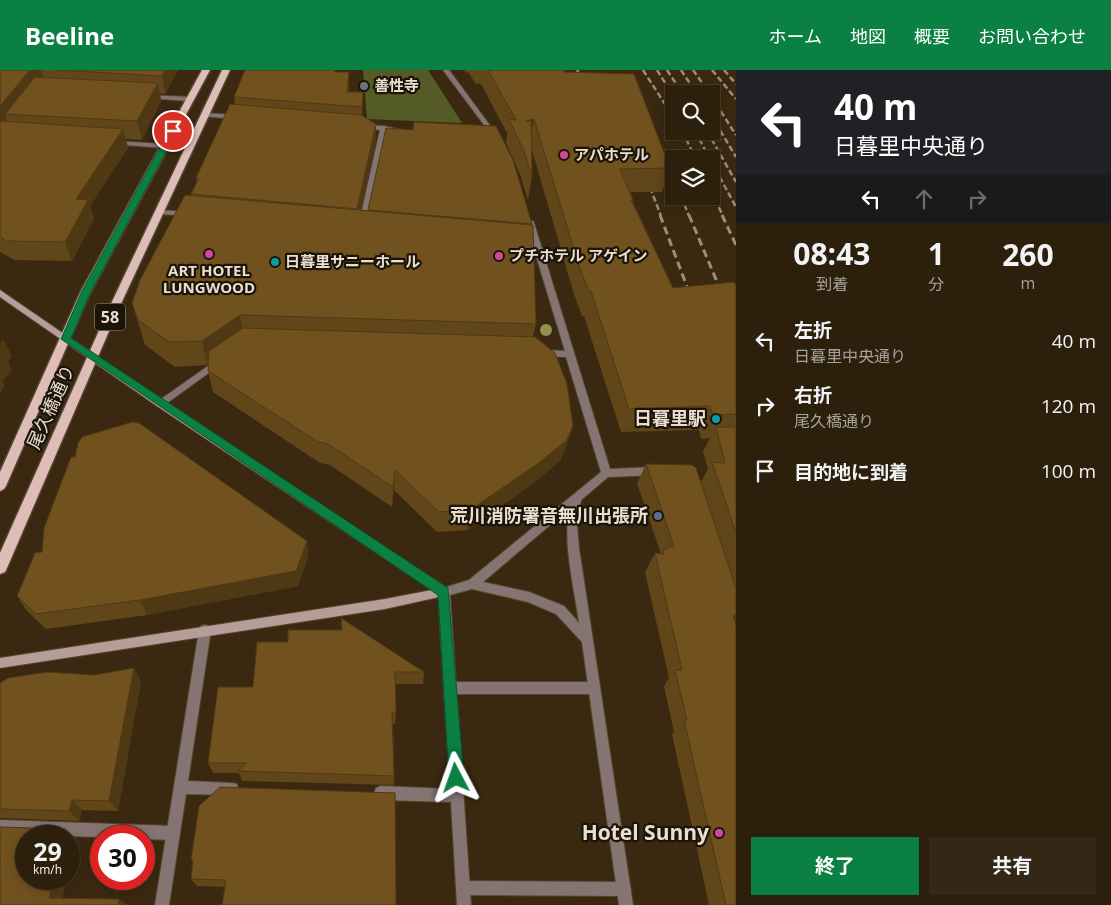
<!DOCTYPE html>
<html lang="ja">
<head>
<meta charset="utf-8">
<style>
	:root { --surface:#2c1f0c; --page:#342715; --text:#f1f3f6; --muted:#a6a29d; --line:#483d2d; --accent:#0b8043 }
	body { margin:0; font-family:"Open Sans","Noto Sans JP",sans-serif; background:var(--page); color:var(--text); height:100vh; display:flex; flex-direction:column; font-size:19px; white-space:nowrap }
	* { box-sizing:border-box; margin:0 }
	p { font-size:16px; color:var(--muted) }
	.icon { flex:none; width:28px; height:28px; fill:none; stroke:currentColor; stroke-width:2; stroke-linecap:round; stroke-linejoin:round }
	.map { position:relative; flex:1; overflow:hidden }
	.sheet { display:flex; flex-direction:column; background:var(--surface); width:375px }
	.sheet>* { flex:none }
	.banner { background:#202124; color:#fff; overflow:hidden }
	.fabs { position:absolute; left:665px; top:15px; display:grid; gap:10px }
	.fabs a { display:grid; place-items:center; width:55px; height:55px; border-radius:0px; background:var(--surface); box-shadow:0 2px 12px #0003,0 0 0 1px var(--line); font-size:25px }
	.speed { position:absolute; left:15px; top:755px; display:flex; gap:10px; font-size:25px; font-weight:700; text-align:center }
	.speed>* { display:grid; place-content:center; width:65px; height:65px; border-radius:50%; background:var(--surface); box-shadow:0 2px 12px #0003,0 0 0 1px var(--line); line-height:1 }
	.speed small { font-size:12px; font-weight:400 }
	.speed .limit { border:8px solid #d22; background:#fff; color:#111 }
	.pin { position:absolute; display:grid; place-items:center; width:42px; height:42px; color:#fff; margin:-21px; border:2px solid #fff; border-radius:50%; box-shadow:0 1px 5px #0007 }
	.me { position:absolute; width:55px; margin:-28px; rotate:356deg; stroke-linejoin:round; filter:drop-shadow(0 0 4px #0008) }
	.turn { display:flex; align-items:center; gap:18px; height:105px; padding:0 15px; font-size:22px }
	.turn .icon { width:65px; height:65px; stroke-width:2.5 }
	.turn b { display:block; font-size:35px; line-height:42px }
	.lanes { display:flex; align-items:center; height:48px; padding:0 15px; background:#0003; justify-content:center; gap:25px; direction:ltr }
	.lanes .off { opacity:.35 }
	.eta { display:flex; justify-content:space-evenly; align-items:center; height:85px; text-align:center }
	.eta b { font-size:30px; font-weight:700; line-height:35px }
	.cta { display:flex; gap:10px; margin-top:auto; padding:10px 15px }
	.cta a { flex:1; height:58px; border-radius:0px; background:var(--accent); color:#fff; font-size:20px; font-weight:700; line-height:58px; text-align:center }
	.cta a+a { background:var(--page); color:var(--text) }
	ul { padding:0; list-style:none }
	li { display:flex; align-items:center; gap:15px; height:65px; padding:0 15px }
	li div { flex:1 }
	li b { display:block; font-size:19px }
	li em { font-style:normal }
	header { display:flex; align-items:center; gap:30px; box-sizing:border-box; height:70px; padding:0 25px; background:var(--accent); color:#fff }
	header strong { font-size:24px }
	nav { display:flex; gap:28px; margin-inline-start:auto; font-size:18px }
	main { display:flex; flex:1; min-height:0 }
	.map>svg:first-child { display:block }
</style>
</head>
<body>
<header>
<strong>Beeline</strong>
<nav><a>ホーム</a><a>地図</a><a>概要</a><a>お問い合わせ</a></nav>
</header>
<main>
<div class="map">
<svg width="736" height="835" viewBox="0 0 736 835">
	<rect width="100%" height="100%" fill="#3a2910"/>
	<path fill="#545b27" d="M363,0H428L462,53L367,49Z"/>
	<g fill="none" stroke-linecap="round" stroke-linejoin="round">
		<g stroke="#56462f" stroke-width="2">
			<path id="lane" d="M451,612H593L597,614L599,618L597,622L593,624H451L447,622L445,618L447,614Z
				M0,750L173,756L178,758L180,763L178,768L173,770L144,769V766L101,767L0,764Z
				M463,811L624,812L629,814L631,819L629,824L624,826L463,825L458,823L456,818L458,813Z"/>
		</g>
		<g stroke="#56462f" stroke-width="2">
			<path id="street" d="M443,0H449L497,65V67H493Z
				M147,25L190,27L193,29L190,31L145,28L144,27Z
				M203,43L237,45L240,47L237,49L201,46V44Z
				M364,55L384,56L402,60L399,62L387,61L367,153L363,155L359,153L380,60L362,58L361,57Z
				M113,71L165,74L168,76L165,78L111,74V72Z
				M157,140L189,142L193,144L189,146L160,144L156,142Z
				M527,151H533L534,153L610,399L656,397L661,401L656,405L608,407L581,430L577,454L579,478L633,835H619L582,572L556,544L528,532L472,519L450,525L471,835H457L451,732L381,730L376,728L374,723L376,718L381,716L450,719L438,522L440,519L469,510L601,402L566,287L542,286L538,283L542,280L565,281L526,153ZM569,439C563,476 574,516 579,553L564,536L529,522L483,512Z
				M218,289L222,292L221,294L163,336H157L155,334L157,332Z
				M205,555L209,556L211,560L188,711L232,713L237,714L238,719L237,724L232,725L186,724L169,835H155L199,560L201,556Z"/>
		</g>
		<g stroke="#56462f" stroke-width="2">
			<path id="secondary" d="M0,220L163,332L448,519L450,522L448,525L385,539L0,598V588L385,529L432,520L157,336L0,227Z"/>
		</g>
		<g stroke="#56462f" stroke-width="3">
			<path id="primary" d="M202,0H210L90,223L6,416L4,419L0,421V402L80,223Z
				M222,0H230L119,238L7,498L5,502L0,504V483L109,238Z"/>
		</g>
		<use href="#lane" fill="#857572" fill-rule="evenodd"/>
		<use href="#street" fill="#857572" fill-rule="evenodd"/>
		<use href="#secondary" fill="#b79d9a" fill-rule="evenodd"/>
		<use href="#primary" fill="#debcb8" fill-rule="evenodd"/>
		<path stroke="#9b8d79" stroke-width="2.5" stroke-dasharray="6 3" stroke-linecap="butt" d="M577,0L586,15
			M643,0L674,48
			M657,0L674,27
			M667,0L683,24
			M681,0L697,24
			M693,0L710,24
			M712,0L736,29
			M724,0L736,14
			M711,26L736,65
			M711,45L736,87
			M682,61L696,89
			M695,61L710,89
			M707,61L736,112
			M665,85L674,109
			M711,91L736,137
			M647,109L661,146
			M711,121L723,146
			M681,126L689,146"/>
		<path stroke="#9b8d79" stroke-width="3" stroke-dasharray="8 4.5" stroke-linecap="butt" d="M660,145L692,230
			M689,145L723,226
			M722,145L736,175"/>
	</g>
	<circle fill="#90924e" cx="546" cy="260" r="6"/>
	<path fill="#61461a" d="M0,0H178L165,24L160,23L161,31L142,70L126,69L128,78L90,136L94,149L72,191L14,190L0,182Z
		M464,0H563L564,2L670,98L662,122H630L633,130V132L673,218L736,216V835H709L672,664L674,662L664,616L669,608L645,502L655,483L661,484L637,413L646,394L701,412L708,399L703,381L710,368L701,369L699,360L621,362L584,246H582L574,224L531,77L532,106L528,130L520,104L506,73L507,63L481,14H476L468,2L466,3Z
		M340,2L349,18L348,22H363L362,46L376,70L361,140L368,141L386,58L532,154L536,254L533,266L566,377L560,391L531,415L467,460L437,462L394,420L392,437L330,395L320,393L213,322L208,301V294L207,295L175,297L145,275L132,233L191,125V124L197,113L196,108L235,35L234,27Z
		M307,471L308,487L298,516L147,545L46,559L27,541L17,526L42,482Z
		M257,572L424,602L423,614H395L396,643L395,654H393L394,706V715L242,711L239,703H213L208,693L253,617Z
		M94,605L141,611L118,741L82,740L79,751L0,748V613Z
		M191,790L396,835L225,817L197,816L191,809L193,793Z"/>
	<path fill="#4f3915" d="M30,0H41L44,8L5,44L8,53L0,63V36Z
		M165,0H178L165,24L162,6Z
		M349,2V18L347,36V22Z
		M158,13L161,31L142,70L137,51Z
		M363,22V39L362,53V37Z
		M534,49L530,73L526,51Z
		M376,54V70L358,156L357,139Z
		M123,59L128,78L90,136L94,149L72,191L65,172L76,129Z
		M240,245L244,269L207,295L202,271Z
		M3,269L12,286L8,292L12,300L3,311L5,316L0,323V273Z
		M573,356L566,377L560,391L531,415L467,460L470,440Z
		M395,400L394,420L392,437L393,417Z
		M307,471L308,487L298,516L147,545L140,530Z
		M736,545V553L731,559L733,546Z
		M134,598L141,611L118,741L109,731Z
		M72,730L82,740L79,751L69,741Z
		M65,759L76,768L69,799V766H64Z
		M54,809H66L61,835L49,828Z
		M119,829L127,835H118Z"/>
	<path fill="#71511e" stroke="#4f3915" d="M0,0H30L0,36Z
		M57,0H165L162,6Z
		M245,0H335L334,2H349L347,22H363L362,37L234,27Z
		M488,0H563L564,2L634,4L670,98L620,99L633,130H631L673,218L734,212L736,216V344L713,345L710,336L629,339L591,221H589L580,199L534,49L526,51H531L532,106L524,81L509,49L516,50Z
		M35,7L158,13L137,51L5,44Z
		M230,34L361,45L376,54L357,139L191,124L199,108H196Z
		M0,51L123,59L76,129L88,130L65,172L6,171L0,167Z
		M414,52L496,56L513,90L532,154L368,140L386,58L413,60Z
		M185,125L533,155L536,254L240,245L202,271L169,272L138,250L132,233L140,210Z
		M243,258L535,267L555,283L567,314L573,356L566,371L536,395L470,440L439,442L395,400L393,417L328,374L318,372L208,301L209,281Z
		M132,352L139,353L307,471L296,501L140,530L36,544L17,526L35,483L42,482L44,458L71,387H75L78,373L82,367Z
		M716,357H736V463L712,392L725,393Z
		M646,394L692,395L696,398L736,518V545L733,546L736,555V835H726L684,650H687L675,600H682L655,483L664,484L663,480L674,476Z
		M341,548L424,602H395L396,643H392L394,706L238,701L247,693H208L218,617H253L257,572H288V560H342Z
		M134,598L109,731L72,730L69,741L0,739V613L8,608L47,602L94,605Z
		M220,717L395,723L396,835H222L226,810L191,809L193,790H191L199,736Z
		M0,757L65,759L64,766H26V809H54L49,828L119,829L118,835H0Z"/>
	<path fill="#0b8043" stroke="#07532c" d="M173,58L177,61L90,223L71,268L448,518L464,708L461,714L456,716L451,714L449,708L438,525L61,269L81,223L169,61Z"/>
	<circle fill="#6b7280" stroke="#1b1409" stroke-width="2" cx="364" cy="16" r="5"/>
	<g fill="#d1479c" stroke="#1b1409" stroke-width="2">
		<circle cx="564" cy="85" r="5"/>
		<circle cx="209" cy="184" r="5"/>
		<circle cx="499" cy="186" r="5"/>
		<circle cx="719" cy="763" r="5"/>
	</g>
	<g fill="#0f9aa8" stroke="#1b1409" stroke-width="2">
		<circle cx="275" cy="192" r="5"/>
		<circle cx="716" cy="349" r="5"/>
	</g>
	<circle fill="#5c6f8a" stroke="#1b1409" stroke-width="2" cx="658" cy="446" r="5"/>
	<g text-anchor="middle" stroke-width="4.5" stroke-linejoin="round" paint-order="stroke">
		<g font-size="15" font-weight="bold" fill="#e9decf" stroke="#1b1409" text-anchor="start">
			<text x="374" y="21">善性寺</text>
			<text x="574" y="90">アパホテル</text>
			<text x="509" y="191">プチホテル アゲイン</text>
			<text x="285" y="197">日暮里サニーホール</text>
			<text x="209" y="206" text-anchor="middle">ART HOTEL<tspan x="209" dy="17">LUNGWOOD</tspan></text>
		</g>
		<rect fill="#1b1409" stroke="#aba194" stroke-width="1" x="95" y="233.5" width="30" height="27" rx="4"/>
		<g font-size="16" font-weight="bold" fill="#e9decf">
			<text x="110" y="253">58</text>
		</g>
		<g font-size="18" fill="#e9decf" stroke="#1b1409">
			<text transform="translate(51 337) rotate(-66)" y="6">尾久橋通り</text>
		</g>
		<g font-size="18" font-weight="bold" fill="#e9decf" stroke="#1b1409" text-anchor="end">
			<text x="706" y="355">日暮里駅</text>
			<text x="648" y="452">荒川消防署音無川出張所</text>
		</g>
		<g font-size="21" font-weight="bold" fill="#e9decf" stroke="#1b1409" text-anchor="end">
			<text x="709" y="770">Hotel Sunny</text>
		</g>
	</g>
</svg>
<div class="fabs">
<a><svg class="icon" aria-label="search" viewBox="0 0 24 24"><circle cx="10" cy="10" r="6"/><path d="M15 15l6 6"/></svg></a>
<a><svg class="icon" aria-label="layers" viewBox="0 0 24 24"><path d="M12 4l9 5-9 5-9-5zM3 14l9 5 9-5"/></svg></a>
</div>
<div class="speed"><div>29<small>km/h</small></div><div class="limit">30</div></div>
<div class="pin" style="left:173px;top:61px;background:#d93025"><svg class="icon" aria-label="arrive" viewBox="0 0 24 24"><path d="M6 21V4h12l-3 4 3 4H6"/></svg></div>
<svg class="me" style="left:456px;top:708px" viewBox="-20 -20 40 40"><path d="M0-17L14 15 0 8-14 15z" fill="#0b8043" stroke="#fff" stroke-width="4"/></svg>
</div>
<section class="sheet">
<div class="banner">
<div class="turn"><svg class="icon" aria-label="left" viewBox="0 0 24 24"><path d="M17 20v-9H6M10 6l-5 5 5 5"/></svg><div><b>40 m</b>日暮里中央通り</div></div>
<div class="lanes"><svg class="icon" aria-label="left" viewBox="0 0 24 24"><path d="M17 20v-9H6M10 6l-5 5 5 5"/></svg><svg class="icon off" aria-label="ahead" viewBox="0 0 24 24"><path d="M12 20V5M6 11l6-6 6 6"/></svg><svg class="icon off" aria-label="right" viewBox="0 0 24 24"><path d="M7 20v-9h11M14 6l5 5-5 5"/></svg></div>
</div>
<div class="eta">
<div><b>08:43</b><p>到着</p></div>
<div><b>1</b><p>分</p></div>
<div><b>260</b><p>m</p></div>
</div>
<ul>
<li><svg class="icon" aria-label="left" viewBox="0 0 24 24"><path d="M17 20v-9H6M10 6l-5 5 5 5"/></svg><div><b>左折</b><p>日暮里中央通り</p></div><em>40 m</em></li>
<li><svg class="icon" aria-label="right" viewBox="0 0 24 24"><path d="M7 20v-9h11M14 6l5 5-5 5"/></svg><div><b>右折</b><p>尾久橋通り</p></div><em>120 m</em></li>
<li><svg class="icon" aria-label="arrive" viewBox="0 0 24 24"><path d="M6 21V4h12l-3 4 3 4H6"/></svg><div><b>目的地に到着</b></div><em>100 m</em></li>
</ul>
<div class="cta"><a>終了</a><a>共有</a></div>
</section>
</main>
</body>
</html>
